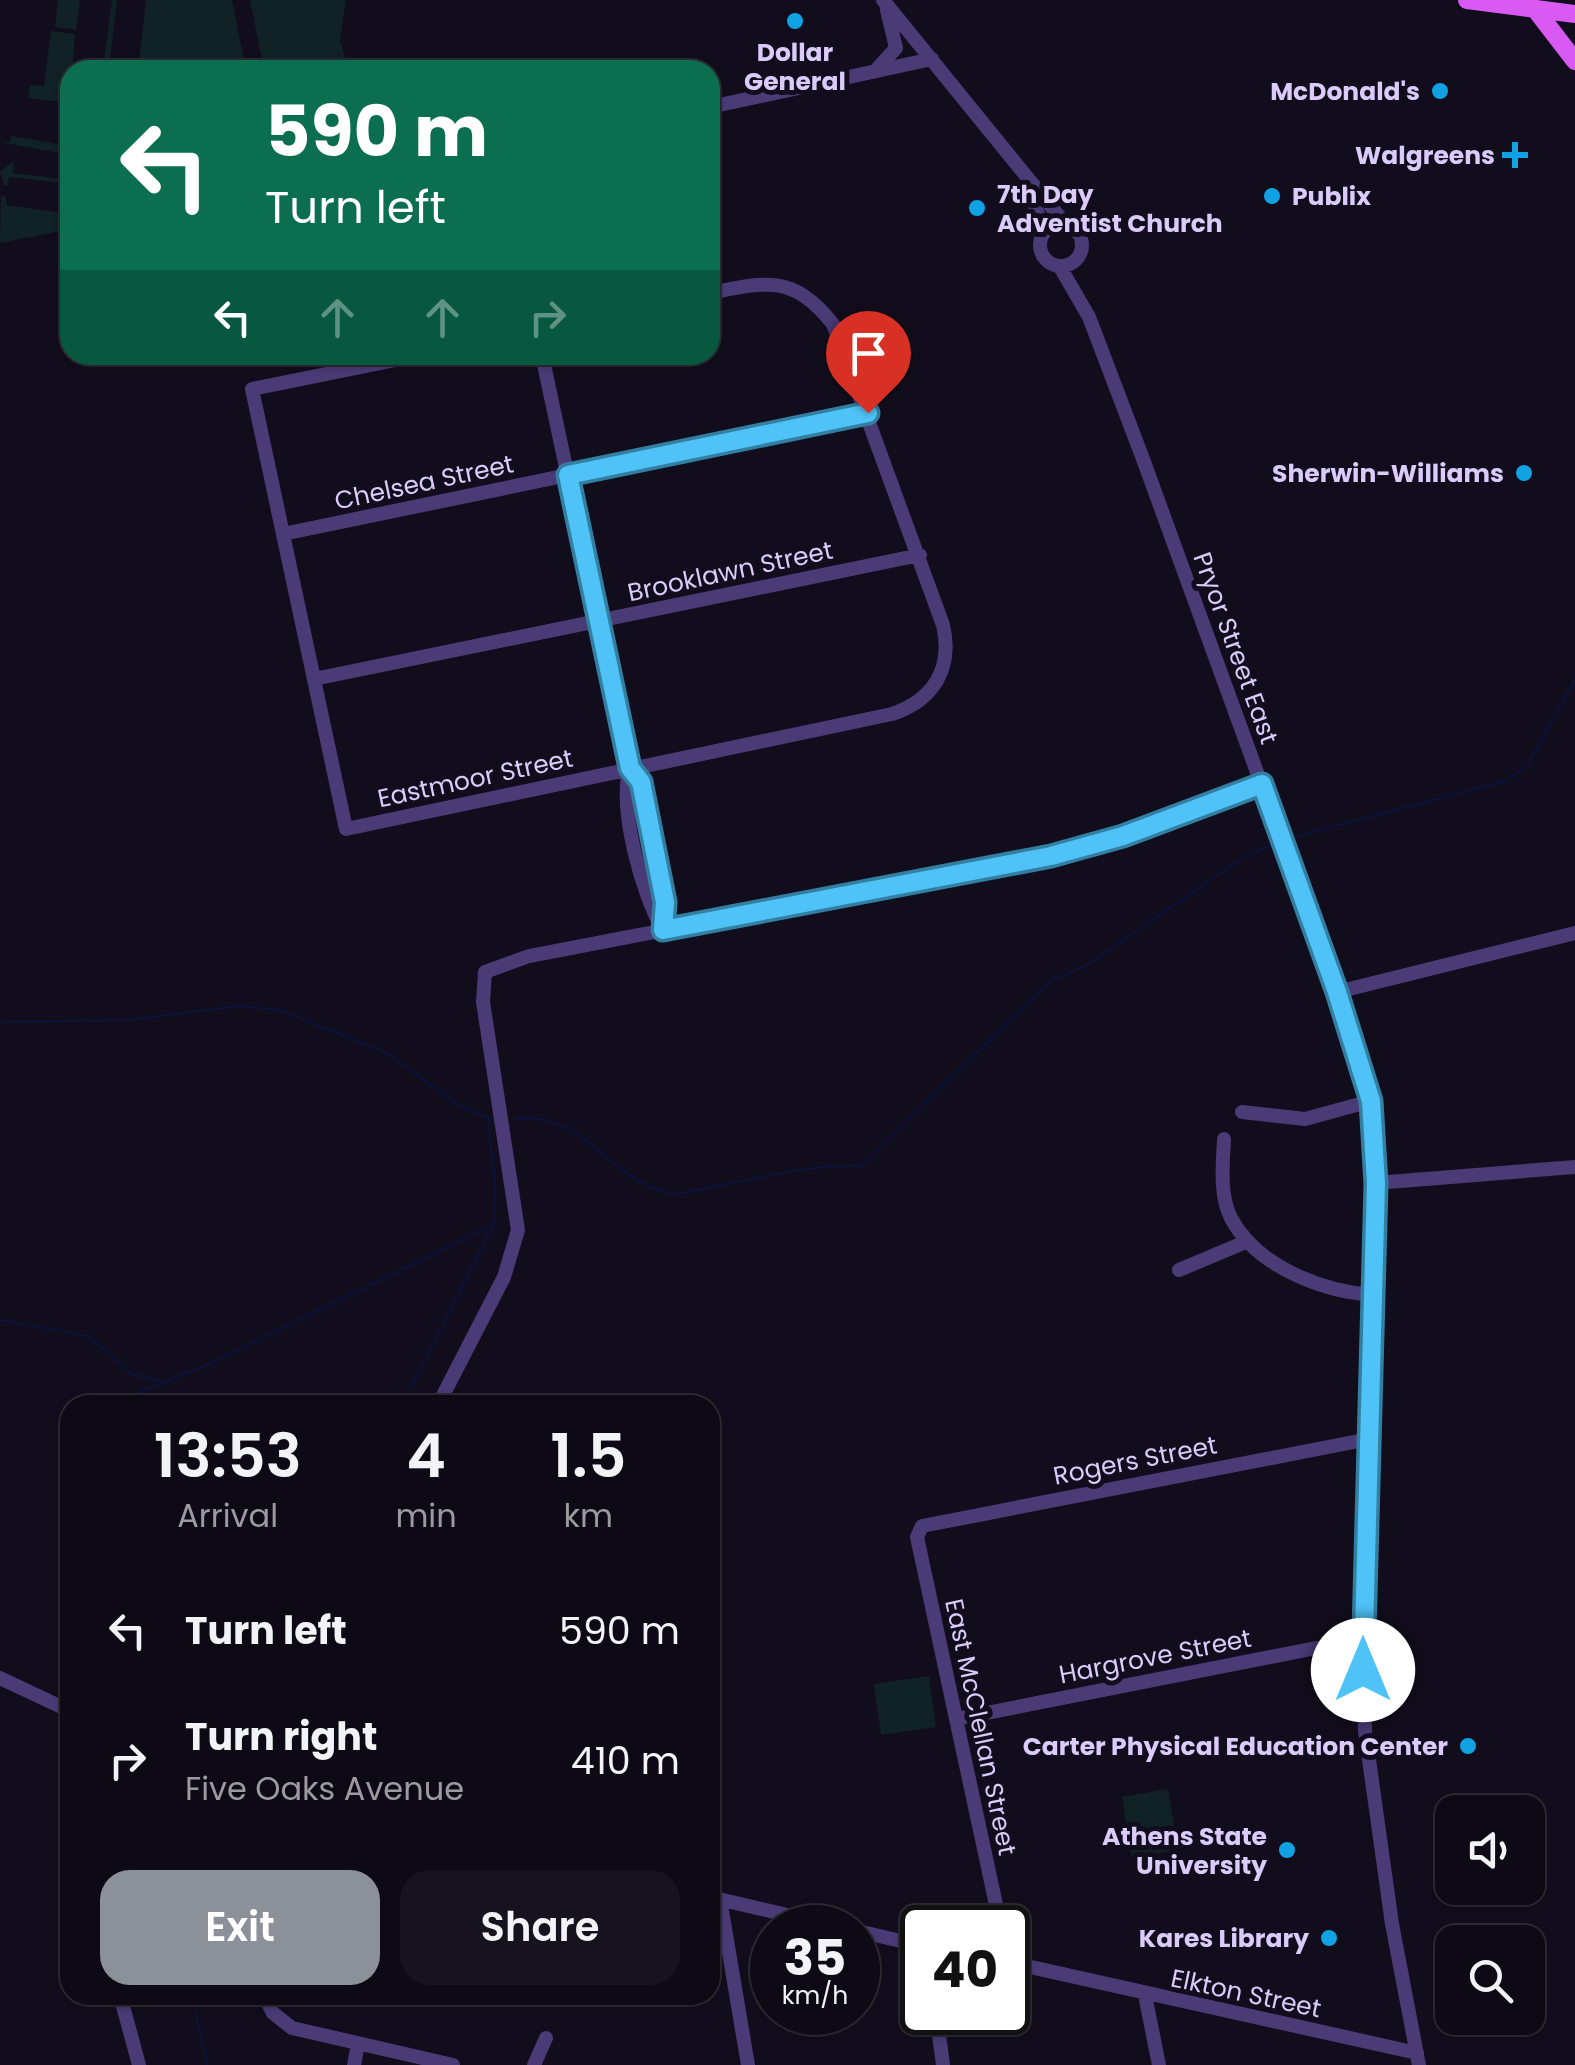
<!DOCTYPE html>
<html lang="en">
<head>
<meta charset="utf-8">
<style>
	:root { --surface:#0e0a15; --page:#17131e; --text:#f1f3f6; --muted:#9b9aa0; --line:#2e2b34; --accent:#8c9099 }
	body { margin:0; font-family:Poppins,sans-serif; background:var(--page); color:var(--text); height:100vh; display:flex; flex-direction:column; font-size:38px; white-space:nowrap }
	* { box-sizing:border-box; margin:0 }
	p { font-size:32px; color:var(--muted) }
	.icon { flex:none; width:55px; height:55px; fill:none; stroke:currentColor; stroke-width:2; stroke-linecap:round; stroke-linejoin:round }
	.map { position:relative; flex:1; overflow:hidden }
	.sheet { position:absolute; left:60px; top:1395px; width:660px; height:610px; display:flex; flex-direction:column; background:var(--surface); border-radius:30px; box-shadow:0 2px 8px #0004,0 0 0 2px var(--line) }
	.sheet>* { flex:none }
	.top-card { position:absolute; left:60px; top:60px; width:660px; height:305px; border-radius:30px; box-shadow:0 2px 8px #0004,0 0 0 2px var(--line); background:#0b6e4f; color:#fff; overflow:hidden }
	.buttons { position:absolute; left:1435px; top:1795px; display:grid; gap:20px }
	.buttons a { display:grid; place-items:center; width:110px; height:110px; border-radius:20px; background:var(--surface); box-shadow:0 2px 8px #0004,0 0 0 2px var(--line); font-size:50px }
	.speed { position:absolute; left:750px; top:1905px; display:flex; gap:20px; font-size:50px; font-weight:700; text-align:center }
	.speed>* { display:grid; place-content:center; width:130px; height:130px; border-radius:50%; background:var(--surface); box-shadow:0 2px 8px #0004,0 0 0 2px var(--line); line-height:1 }
	.speed small { font-size:25px; font-weight:400 }
	.speed .limit { border:5px solid #111; border-radius:15px; background:#fff; color:#111 }
	.pin { position:absolute; display:grid; place-items:center; width:85px; height:85px; color:#fff; margin:-102px -42px; border-radius:50% 50% 50% 0; rotate:-45deg; box-shadow:0 0 10px #0007 }
	.pin .icon { rotate:45deg }
	.me { position:absolute; width:110px; margin:-55px; rotate:0deg; stroke-linejoin:round; filter:drop-shadow(0 0 8px #0008) }
	.turn { display:flex; align-items:center; gap:35px; height:210px; padding:0 40px; font-size:45px }
	.turn .icon { width:130px; height:130px; stroke-width:2.5 }
	.turn b { display:block; font-size:70px; line-height:85px }
	.lanes { display:flex; align-items:center; height:95px; padding:0 40px; background:#0003; justify-content:center; gap:50px; direction:ltr }
	.lanes .off { opacity:.35 }
	.eta { display:flex; justify-content:space-evenly; align-items:center; height:170px; text-align:center }
	.eta b { font-size:60px; font-weight:600; line-height:70px }
	.action { display:flex; gap:20px; margin-top:auto; padding:20px 40px }
	.action a { flex:1; height:115px; border-radius:30px; background:var(--accent); color:#fff; font-size:40px; font-weight:600; line-height:115px; text-align:center }
	.action a+a { background:var(--page); color:var(--text) }
	ul { padding:0; list-style:none }
	li { display:flex; align-items:center; gap:30px; height:130px; padding:0 40px }
	li div { flex:1 }
	li b { display:block; font-size:38px }
	li em { font-style:normal }
	.map>svg:first-child { display:block }
</style>
</head>
<body>
<div class="map">
<svg width="1575" height="2065" viewBox="0 0 1575 2065">
	<rect width="100%" height="100%" fill="#120d1c"/>
	<path fill="#102225" d="M58,0H80L76,30L55,27Z
		M112,0H117L109,67L117,70H94L103,67Z
		M146,0H232L246,70H138Z
		M250,0H346L340,41L349,70H264Z
		M51,31L75,34L70,103L28,98L30,85L44,86Z
		M11,136L70,146V155L0,142H10Z
		M14,161L13,173L70,180V184L9,177L8,185H4L0,171Z
		M1,196L6,197V205L70,214V229L0,243Z
		M929,1676L936,1727L881,1735L874,1684Z
		M1168,1789L1178,1850L1132,1858L1122,1797Z"/>
	<g fill="none" stroke-linecap="round" stroke-linejoin="round">
		<path stroke="#0c1236" stroke-width="2.5" d="M1290,838L1505,781L1527,766L1575,679
			M0,1022L129,1020L238,1006L280,1010L387,1053L457,1104L495,1121
			M515,1119C587,1110 609,1183 671,1193C684,1195 703,1188 716,1186C764,1177 812,1164 861,1166L1050,981L1087,965L1247,855L1276,844
			M0,1320L88,1336L132,1374L163,1382
			M107,1405L214,1362L494,1224
			M402,1405L494,1224L495,1183L488,1121
			M192,1995L207,2065"/>
		<path stroke="#4a3b77" stroke-width="14" d="M883,0L1066,225
			M877,69L896,48L887,10
			M710,107L932,59
			M1028,190L1045,231
			M1040 245a21 21 0 1 1 42 0a21 21 0 1 1-42 0Z
			M1060,267L1089,317L1143,459L1337,992L1371,1101L1376,1183L1362,1639L1365,1731L1392,1924L1419,2065
			M420,355L252,389L346,829L892,714C934,700 953,668 943,625L833,324C794,275 767,281 710,293
			M542,355L630,768L641,782L665,902L663,930
			M283,534L868,413
			M314,679L920,555
			M630,768C618,807 642,895 663,930
			M1337,992L1575,933
			M1242,1112L1305,1119L1371,1101
			M1224,1139C1223,1164 1219,1194 1231,1218C1256,1266 1321,1291 1372,1295
			M1376,1183L1575,1167
			M1179,1270L1248,1241
			M438,1405L504,1277L518,1230L483,1002L485,972L529,956L1051,856L1123,836L1261,784
			M0,1678L70,1711
			M956,1719L1362,1639
			M710,1897L843,1928
			M720,1899L748,2065
			M1001,1928L917,1537L922,1526L1369,1439
			M858,1931L922,1946
			M1008,1962L1417,2053
			M120,1995L139,2065
			M264,1995L273,2013L292,2028L453,2065
			M1145,1995L1159,2065
			M936,2012L943,2065
			M354,2065L358,2044
			M534,2065L546,2038"/>
		<path stroke="#d95af3" stroke-width="18" d="M1467,0L1575,14
			M1535,9L1575,61"/>
	</g>
	<g fill="none" stroke-linecap="round" stroke-linejoin="round">
		<g stroke="#337fa1" stroke-width="25">
			<path id="route" d="M868,413L568,475L630,768L641,782L665,902L663,930L1051,856L1123,836L1262,784L1337,992L1371,1101L1376,1184L1363,1670"/>
		</g>
		<use href="#route" stroke="#4fc3f7" stroke-width="18"/>
	</g>
	<g fill="#10a2e2" stroke="#120d1c" stroke-width="4">
		<circle cx="795" cy="21" r="10"/>
		<circle cx="1440" cy="91" r="10"/>
		<path d="M1510 140h10v10h10v10h-10v10h-10v-10h-10v-10h10z"/>
		<circle cx="1272" cy="196" r="10"/>
		<circle cx="977" cy="208" r="10"/>
		<circle cx="1524" cy="473" r="10"/>
		<circle cx="1468" cy="1746" r="10"/>
		<circle cx="1287" cy="1850" r="10"/>
		<circle cx="1329" cy="1938" r="10"/>
	</g>
	<g text-anchor="middle" stroke-width="10" stroke-linejoin="round" paint-order="stroke">
		<g font-size="25" font-weight="bold" fill="#dacbfb" stroke="#120d1c" text-anchor="end">
			<text x="795" y="61" text-anchor="middle">Dollar<tspan x="795" dy="29">General</tspan></text>
			<text x="1420" y="100">McDonald's</text>
			<text x="1495" y="164">Walgreens</text>
			<text x="997" y="203" text-anchor="start">7th Day<tspan x="997" dy="29">Adventist Church</tspan></text>
			<text x="1292" y="205" text-anchor="start">Publix</text>
			<text x="1504" y="482">Sherwin-Williams</text>
			<text x="1448" y="1755">Carter Physical Education Center</text>
			<text x="1267" y="1845">Athens State<tspan x="1267" dy="29">University</tspan></text>
			<text x="1309" y="1947">Kares Library</text>
		</g>
		<g font-size="25" fill="#dacbfb" stroke="#120d1c">
			<text transform="translate(424 482) rotate(-12)" y="9">Chelsea Street</text>
			<text transform="translate(730 571) rotate(-12)" y="9">Brooklawn Street</text>
			<text transform="translate(1236 648) rotate(70)" y="9">Pryor Street East</text>
			<text transform="translate(475 778) rotate(-12)" y="9">Eastmoor Street</text>
			<text transform="translate(1135 1460) rotate(-11)" y="9">Rogers Street</text>
			<text transform="translate(1155 1656) rotate(-11)" y="9">Hargrove Street</text>
			<text transform="translate(981 1727) rotate(78)" y="9">East McClellan Street</text>
			<text transform="translate(1246 1993) rotate(12)" y="9">Elkton Street</text>
		</g>
	</g>
</svg>
<div class="buttons">
<a><svg class="icon" aria-label="sound" viewBox="0 0 24 24"><path d="M4 9h4l5-4v14l-5-4H4zM17 9q2 3 0 6"/></svg></a>
<a><svg class="icon" aria-label="search" viewBox="0 0 24 24"><circle cx="10" cy="10" r="6"/><path d="M15 15l6 6"/></svg></a>
</div>
<div class="speed"><div>35<small>km/h</small></div><div class="limit">40</div></div>
<div class="pin" style="left:868px;top:413px;background:#d93025"><svg class="icon" aria-label="arrive" viewBox="0 0 24 24"><path d="M6 21V4h12l-3 4 3 4H6"/></svg></div>
<svg class="me" style="left:1363px;top:1670px" viewBox="-20 -20 40 40"><circle r="19" fill="#fff"/><path d="M0-13L10 11 0 6-10 11z" fill="#4fc3f7"/></svg>
<div class="top-card">
<div class="turn"><svg class="icon" aria-label="left" viewBox="0 0 24 24"><path d="M17 20v-9H6M10 6l-5 5 5 5"/></svg><div><b>590 m</b>Turn left</div></div>
<div class="lanes"><svg class="icon" aria-label="left" viewBox="0 0 24 24"><path d="M17 20v-9H6M10 6l-5 5 5 5"/></svg><svg class="icon off" aria-label="ahead" viewBox="0 0 24 24"><path d="M12 20V5M6 11l6-6 6 6"/></svg><svg class="icon off" aria-label="ahead" viewBox="0 0 24 24"><path d="M12 20V5M6 11l6-6 6 6"/></svg><svg class="icon off" aria-label="right" viewBox="0 0 24 24"><path d="M7 20v-9h11M14 6l5 5-5 5"/></svg></div>
</div>
<section class="sheet">
<div class="eta">
<div><b>13:53</b><p>Arrival</p></div>
<div><b>4</b><p>min</p></div>
<div><b>1.5</b><p>km</p></div>
</div>
<ul>
<li><svg class="icon" aria-label="left" viewBox="0 0 24 24"><path d="M17 20v-9H6M10 6l-5 5 5 5"/></svg><div><b>Turn left</b></div><em>590 m</em></li>
<li><svg class="icon" aria-label="right" viewBox="0 0 24 24"><path d="M7 20v-9h11M14 6l5 5-5 5"/></svg><div><b>Turn right</b><p>Five Oaks Avenue</p></div><em>410 m</em></li>
</ul>
<div class="action"><a>Exit</a><a>Share</a></div>
</section>
</div>
</body>
</html>
